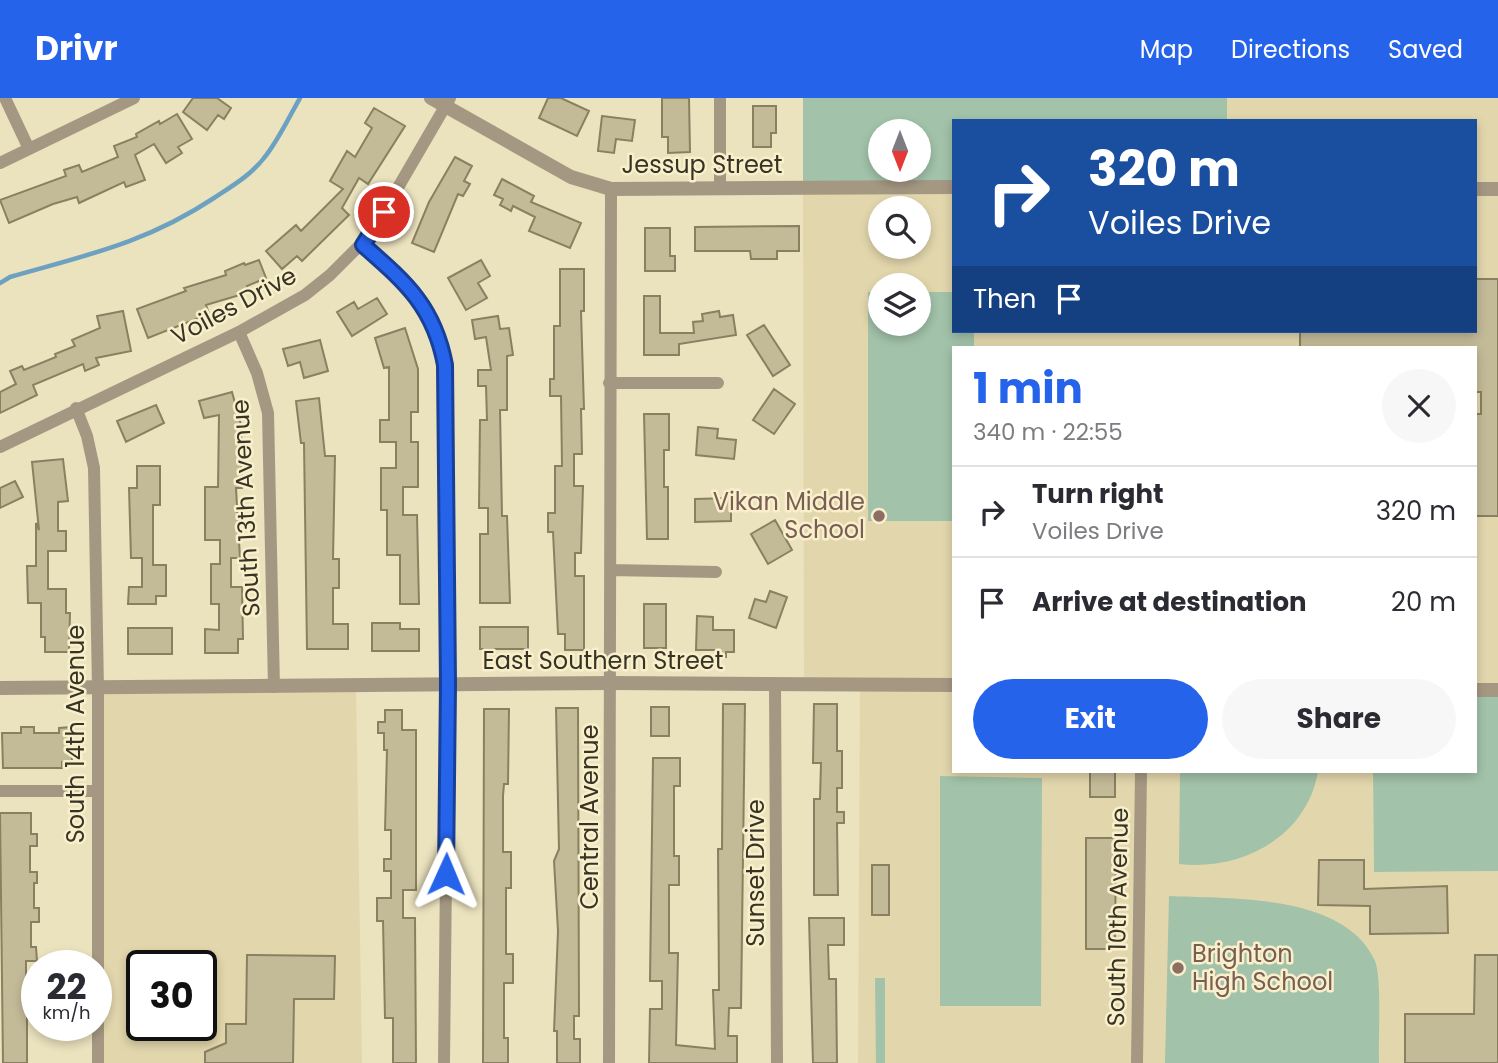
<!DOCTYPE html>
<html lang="en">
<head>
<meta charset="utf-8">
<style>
	:root { --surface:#fff; --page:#f7f7f7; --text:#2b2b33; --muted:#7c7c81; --line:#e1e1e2; --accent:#2563eb }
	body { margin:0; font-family:Poppins,sans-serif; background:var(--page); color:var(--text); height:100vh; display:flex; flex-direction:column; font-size:26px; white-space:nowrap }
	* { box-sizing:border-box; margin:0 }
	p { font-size:23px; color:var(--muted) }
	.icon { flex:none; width:38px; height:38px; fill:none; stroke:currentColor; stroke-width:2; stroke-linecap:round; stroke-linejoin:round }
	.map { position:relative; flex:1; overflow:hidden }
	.drawer { position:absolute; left:952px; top:248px; width:525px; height:427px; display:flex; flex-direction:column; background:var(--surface); border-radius:0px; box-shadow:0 4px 10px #0003 }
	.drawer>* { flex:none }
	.banner { position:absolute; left:952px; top:21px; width:525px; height:214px; border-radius:0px; box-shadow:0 4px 10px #0003; background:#1a4fa0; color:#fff; overflow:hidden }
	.needle { width:46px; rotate:180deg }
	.controls { position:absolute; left:868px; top:21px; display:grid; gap:14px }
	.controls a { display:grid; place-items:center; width:63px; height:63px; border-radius:50%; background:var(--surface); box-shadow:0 4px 10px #0003; font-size:35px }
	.speed { position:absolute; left:21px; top:852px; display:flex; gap:14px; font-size:35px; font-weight:700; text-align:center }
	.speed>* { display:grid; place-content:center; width:91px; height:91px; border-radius:50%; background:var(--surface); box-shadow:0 4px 10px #0003; line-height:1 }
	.speed small { font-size:18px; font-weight:400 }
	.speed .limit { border:4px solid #111; border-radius:10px; background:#fff; color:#111 }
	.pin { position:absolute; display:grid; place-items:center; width:60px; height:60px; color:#fff; margin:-30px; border:4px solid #fff; border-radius:50%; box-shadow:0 2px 7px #0007 }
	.me { position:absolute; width:77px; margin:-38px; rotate:1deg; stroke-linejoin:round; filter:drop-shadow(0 0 5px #0008) }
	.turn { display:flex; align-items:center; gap:24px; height:147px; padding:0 21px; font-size:32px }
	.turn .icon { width:91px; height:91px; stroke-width:2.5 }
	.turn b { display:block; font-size:49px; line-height:60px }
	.then { display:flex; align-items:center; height:66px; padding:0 21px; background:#0003; gap:14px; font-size:26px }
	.round { display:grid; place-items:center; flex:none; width:74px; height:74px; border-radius:37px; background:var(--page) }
	.head { display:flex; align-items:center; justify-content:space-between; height:119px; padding:0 21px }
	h1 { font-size:42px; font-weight:700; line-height:52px; color:var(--accent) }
	.action { display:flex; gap:14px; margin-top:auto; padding:14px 21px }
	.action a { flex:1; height:80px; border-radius:42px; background:var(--accent); color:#fff; font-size:28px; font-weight:700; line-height:80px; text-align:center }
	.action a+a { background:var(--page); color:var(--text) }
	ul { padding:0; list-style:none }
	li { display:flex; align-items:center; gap:21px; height:91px; padding:0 21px; border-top:2px solid var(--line) }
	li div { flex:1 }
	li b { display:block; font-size:26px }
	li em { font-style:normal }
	header { display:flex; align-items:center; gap:42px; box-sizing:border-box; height:98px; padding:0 35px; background:var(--accent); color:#fff }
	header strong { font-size:33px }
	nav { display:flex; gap:38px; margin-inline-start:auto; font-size:24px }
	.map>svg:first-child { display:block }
</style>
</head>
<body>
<header>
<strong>Drivr</strong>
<nav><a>Map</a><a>Directions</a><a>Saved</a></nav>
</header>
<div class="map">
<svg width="1498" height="965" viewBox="0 0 1498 965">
	<rect width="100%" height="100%" fill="#ebe2be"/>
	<path fill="#e2d6ac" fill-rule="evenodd" d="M1227,0H1498V592H1475V250H954V674H1373L1374,774L1498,773V965H858L860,586L804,585L803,89H954V233H1475V23H1227ZM880,110H919V149H880ZM880,187H919V226H880Z
		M356,588L362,965H98V590ZM142,868H201V928H142Z"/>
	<path fill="#a2c2a9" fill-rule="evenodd" d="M803,0H1227V23H954V89H803ZM880,33H919V72H880Z
		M868,194H880V226H919V194H954V233H974V250H954V423H868Z
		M1475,592H1498V773L1374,774L1373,674H1475Z
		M1180,674H1318C1306,740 1241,773 1179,766Z
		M940,678L1042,680L1041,908H940Z
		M1169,798C1230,801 1345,795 1375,863C1382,880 1378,943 1379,965H1165Z
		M875,880H885V965H876Z"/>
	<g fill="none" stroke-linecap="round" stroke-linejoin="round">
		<path stroke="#6da1c0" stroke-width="4.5" d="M0,185L10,179C87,157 146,145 214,100C232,88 251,77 264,60C278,43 289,19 300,0"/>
	</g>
	<path fill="#c3ba98" stroke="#898060" stroke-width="2" d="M193,0H217L231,10L224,21L218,17L207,32L183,14Z
		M548,0H561L589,13L577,38L539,20Z
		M662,0H689L690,54L668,55V39H662Z
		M753,8H776V35H771V49H753Z
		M374,10L405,28L368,86L359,80L342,110L349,117L302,163L297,158L282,171L266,153L296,127L301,133L343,91L330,83L347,53L355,59L372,30L365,25Z
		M177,16L192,41L178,49L182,55L166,65L154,46L135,57L145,82L126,89L124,84L79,105L77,99L53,106L9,125L0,102L66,78L64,72L79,67L82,74L118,59L114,48L137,39L136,36L159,23L160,26Z
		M602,18L635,22L632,43L616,41L614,55L598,53Z
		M455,59L472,68L464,83L470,86L463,98L458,96L434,154L412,145L429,104Z
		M502,81L534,98L531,104L581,125L570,150L529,133L535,119L513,108L511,113L500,107L503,101L494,97Z
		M799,128V153H777V161H751L750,153H695V129Z
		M645,130H670V158H675V173H645Z
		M259,162L266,180L247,188L250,194L206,207L209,216L148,240L137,211L186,193L184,190L226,177L225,173L244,165L245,167Z
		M481,162L490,178L478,185L487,200L466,212L448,180Z
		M560,171H584V213H581L584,311H581L582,356H574V388H583L581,455H575V478H584V552H565V536H558L553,434H548V415H555V368H562L561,298H550V281H554V228H560Z
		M1475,181H1498V418H1475V316H1481V294H1475V250H1300V233H1475Z
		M644,198H660V235H694L693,224L703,223L702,216L719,213L720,219L733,217L736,237L679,246V257H644Z
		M377,200L387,216L352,238L337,214L354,204L358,211Z
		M123,213L131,253L96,260L99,267L85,273L83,266L33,287L37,297L0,315V294L16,286L10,273L22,268L24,272L56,259L55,256L75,248L72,242L100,230L97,218Z
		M498,218L500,231L509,230L513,257L507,258V312H500L502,418H507L510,505H480V436H488V410H479L480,322H487L486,288H478V272H491L486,239L475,241L472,222Z
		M764,227L790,267L773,278L747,237Z
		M405,230L418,271V314H411V344H418V389H403V417H417L419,506H400V457H387V412H381V370H396V344H380V322H389V269L384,270L375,240Z
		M320,242L328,273L304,280L300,264L288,268L283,251Z
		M774,291L795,306L774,336L753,322Z
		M232,294L241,327L242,390H236L240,460H231V489H242L243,541H238V555H205V531L219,532V506H211V466H220V442H205V389H218L219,317L204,320L199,303Z
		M319,300L325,358H335L333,461H339V490H333V526H348V551H307L304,345H301L296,303Z
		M156,307L164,325L126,344L117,323Z
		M644,316H669V352H664V389H668V441H647Z
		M698,329L718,331L717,340L736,342L734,361L696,357Z
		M63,361L68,403L58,404V433H66V453H48V491H66V515H70L69,554H45V539H41V505H28L27,468H36V425L39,432L32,364Z
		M137,368H160V407H153V467H166V498H156V506H128L129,489H142V460H131L129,390H137Z
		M15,383L23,399L0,410V390Z
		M731,400V423L695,424V401Z
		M775,422L792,452L768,466L751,436Z
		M770,493L787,499L776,530L749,520L755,501L766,504Z
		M644,506H666V550H644Z
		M697,518L713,519V532H734V554H726V559H716V552H696Z
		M372,525H400V531H419V553H372Z
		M480,529H528V551H480Z
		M128,530H172V556H128Z
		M723,606H745L741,910H729L728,938H737V965H649L650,911H662V883H650L653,660H680V688H674V758H679V787H669V855H678L676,947L715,951L713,892H719L718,751H722Z
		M814,606H837V653H842V690H837V714H844V725H837L838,797H814V701H820L821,665H813Z
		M651,609H669V638H651Z
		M556,610H578L579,918H574V941H580V965H557V933H554L558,833L554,763L559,751Z
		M484,611H509L508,686H504L503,698V754H511V790H506V856H513V885H504V940H508V965H483Z
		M385,612H402V632H416V792H403V820H415L416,965H393V920H385L383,823H377V800H391V773H384V761H391V732H385L387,652H384V635H378V624H385Z
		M21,629H34V635H59V630L71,629L72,664H62V670H3L2,635H21Z
		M1090,674H1115V699H1090Z
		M0,715H31V736H37V748H30V774H37V785H34V810H39V824H31V849H36L37,863H26V888H35V916H27V965H3Z
		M1086,740H1116L1115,851H1086Z
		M1319,762H1364V791L1447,788L1448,835L1370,836V808L1318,807Z
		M872,767H889V817H872Z
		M809,820H844V847H828L829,881H836L837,965H813Z
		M247,857L335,858L334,901H294L293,965H205V954L226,945V926H246Z
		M1475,857H1498V965H1405V916H1474Z"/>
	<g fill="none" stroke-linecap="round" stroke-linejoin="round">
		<path stroke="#a59883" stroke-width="12" d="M5,0L29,51
			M720,0V90
			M0,65L134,0
			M363,147C406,184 434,208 445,267L448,587L444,965
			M239,234L257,275L268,315L274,589
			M609,285H718
			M76,310L87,338L94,370L98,590V965
			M0,349L239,234L305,197L330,177L371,136L450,0
			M610,472L716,474
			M775,585L777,965
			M0,693H98
			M609,965L611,91
			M1137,965L1141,674"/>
		<path stroke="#a59883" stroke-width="14" d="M431,0L571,79L611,91L954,89
			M1475,91H1498
			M0,590L612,585L954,587
			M1475,592H1498"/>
	</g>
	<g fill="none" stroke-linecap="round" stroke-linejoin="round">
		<g stroke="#184099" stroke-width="18">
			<path id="route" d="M384,114L363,147C405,184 434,208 445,267L448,587L446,776"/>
		</g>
		<use href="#route" stroke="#2563eb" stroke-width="12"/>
	</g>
	<g fill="#8d6e63" stroke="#f9efcb" stroke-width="2.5">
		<circle cx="879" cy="418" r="7"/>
		<circle cx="1178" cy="870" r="7"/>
	</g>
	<g text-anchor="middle" stroke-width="5" stroke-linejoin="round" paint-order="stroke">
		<g font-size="24" fill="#373426" stroke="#f9efcb">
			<text x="702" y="75">Jessup Street</text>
			<text transform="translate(234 208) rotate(-28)" y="8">Voiles Drive</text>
			<text transform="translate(246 410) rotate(-93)" y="8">South 13th Avenue</text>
			<text x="603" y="571">East Southern Street</text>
			<text transform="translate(76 636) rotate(-90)" y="8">South 14th Avenue</text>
			<text transform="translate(590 719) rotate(-90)" y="8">Central Avenue</text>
			<text transform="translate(756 775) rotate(-90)" y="8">Sunset Drive</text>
			<text transform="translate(1118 819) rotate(-89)" y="8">South 10th Avenue</text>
		</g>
		<g font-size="24" fill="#785e54" stroke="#f9efcb" text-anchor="end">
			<text x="865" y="412">Vikan Middle<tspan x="865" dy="28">School</tspan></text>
			<text x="1192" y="864" text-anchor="start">Brighton<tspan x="1192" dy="28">High School</tspan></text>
		</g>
	</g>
</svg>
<div class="controls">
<a><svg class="needle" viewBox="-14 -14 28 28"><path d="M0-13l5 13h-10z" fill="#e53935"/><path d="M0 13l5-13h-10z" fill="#7c7c81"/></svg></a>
<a><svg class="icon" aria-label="search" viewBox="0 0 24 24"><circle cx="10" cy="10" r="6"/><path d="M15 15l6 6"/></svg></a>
<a><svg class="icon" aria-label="layers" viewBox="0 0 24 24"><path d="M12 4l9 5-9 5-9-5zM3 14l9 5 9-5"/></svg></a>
</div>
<div class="speed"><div>22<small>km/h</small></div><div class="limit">30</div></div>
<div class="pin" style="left:384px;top:114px;background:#d93025"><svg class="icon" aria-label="arrive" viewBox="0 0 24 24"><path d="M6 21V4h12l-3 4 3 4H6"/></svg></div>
<svg class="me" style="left:446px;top:776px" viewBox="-20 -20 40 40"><path d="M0-17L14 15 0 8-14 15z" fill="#2563eb" stroke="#fff" stroke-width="4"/></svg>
<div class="banner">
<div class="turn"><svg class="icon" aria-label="right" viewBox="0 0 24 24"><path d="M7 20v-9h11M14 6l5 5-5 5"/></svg><div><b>320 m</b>Voiles Drive</div></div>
<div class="then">Then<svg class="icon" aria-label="arrive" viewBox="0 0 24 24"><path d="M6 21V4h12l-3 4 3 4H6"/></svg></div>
</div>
<section class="drawer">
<div class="head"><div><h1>1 min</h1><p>340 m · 22:55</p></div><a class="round"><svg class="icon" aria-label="close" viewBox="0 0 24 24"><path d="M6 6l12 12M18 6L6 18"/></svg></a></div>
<ul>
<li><svg class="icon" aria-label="right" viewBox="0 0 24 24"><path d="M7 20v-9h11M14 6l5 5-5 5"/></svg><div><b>Turn right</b><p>Voiles Drive</p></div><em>320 m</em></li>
<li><svg class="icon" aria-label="arrive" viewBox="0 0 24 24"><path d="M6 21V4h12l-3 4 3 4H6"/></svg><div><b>Arrive at destination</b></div><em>20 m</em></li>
</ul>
<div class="action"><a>Exit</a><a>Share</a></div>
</section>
</div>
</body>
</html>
